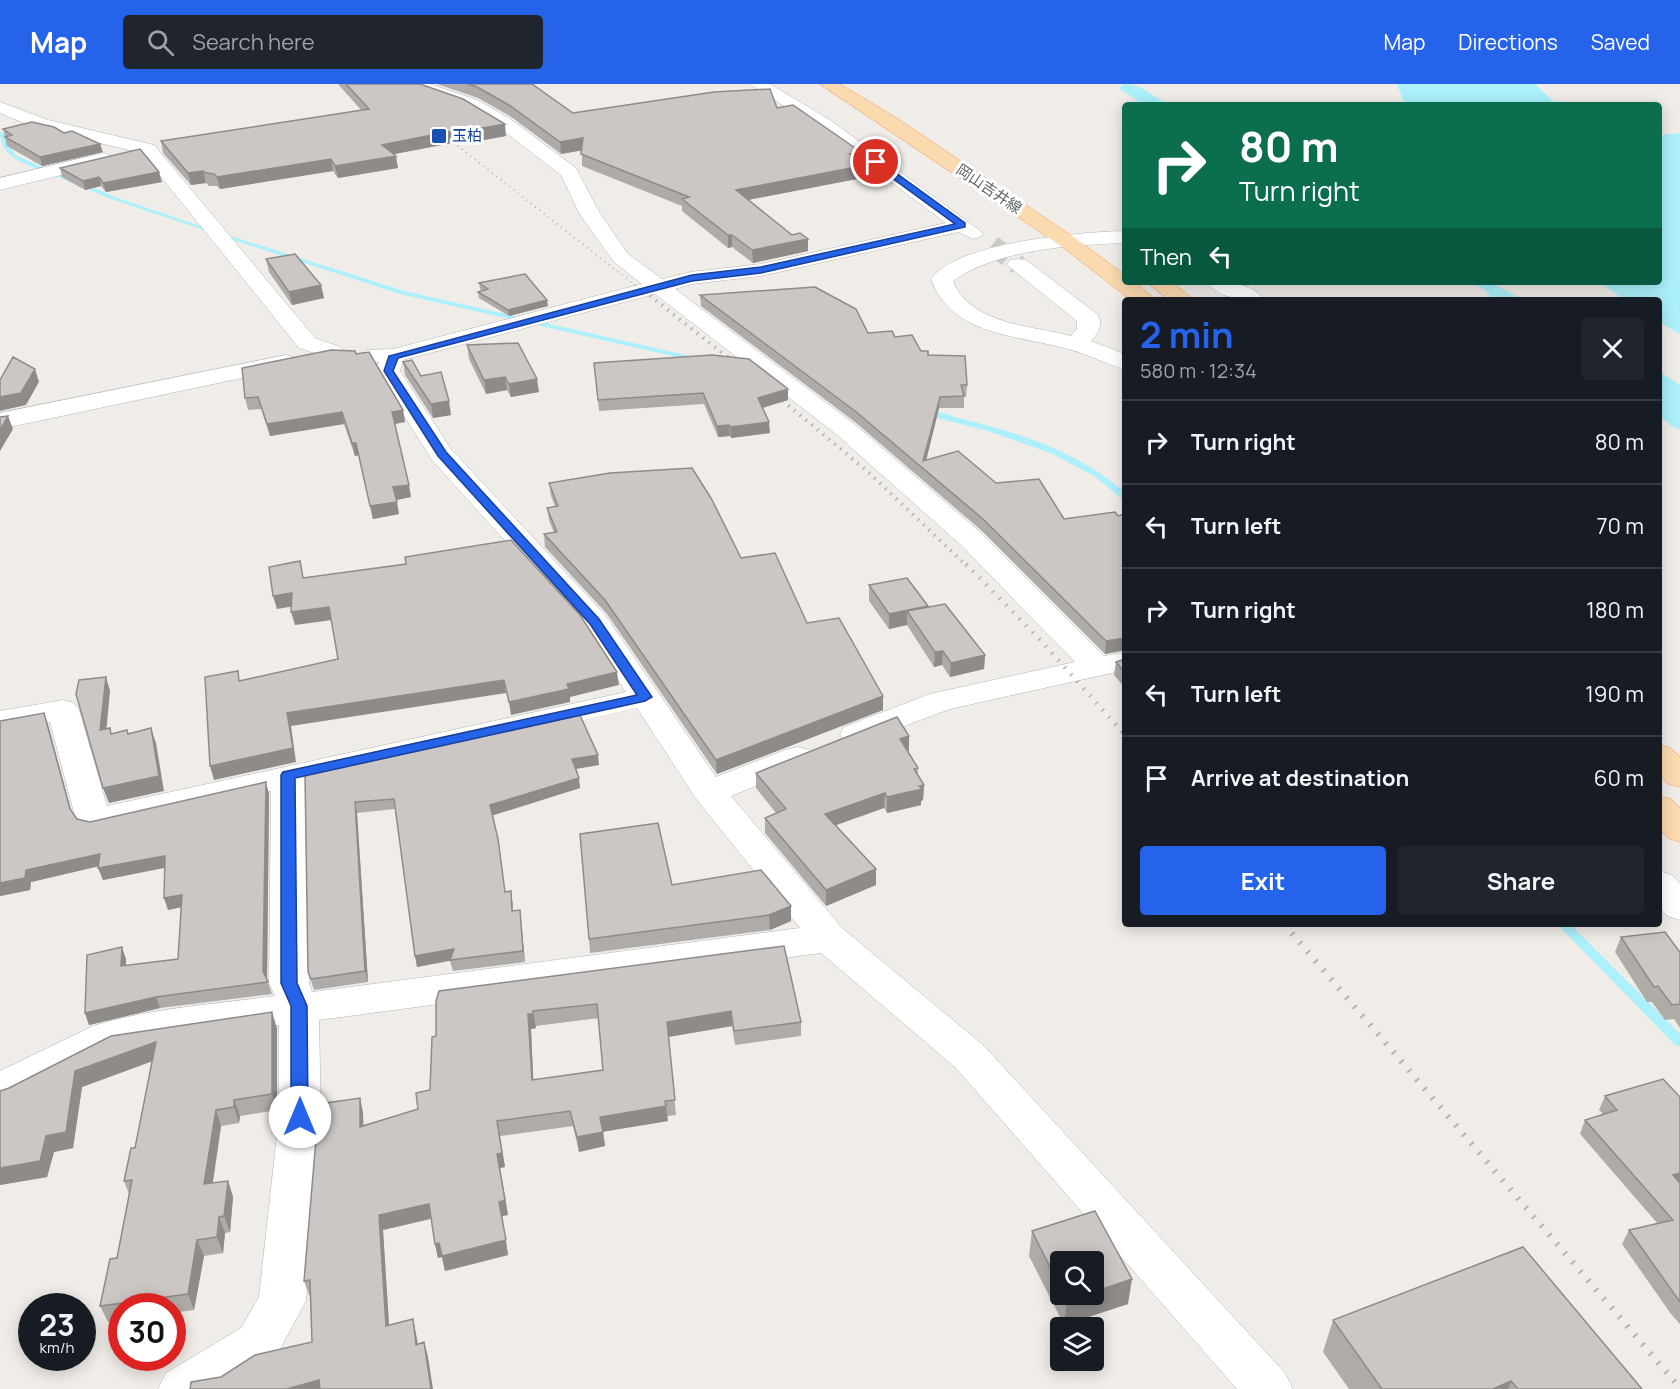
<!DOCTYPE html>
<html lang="en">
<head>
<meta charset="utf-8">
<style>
	:root { --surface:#171b24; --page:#20242c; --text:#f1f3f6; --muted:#9ea1a6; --line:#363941; --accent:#2563eb }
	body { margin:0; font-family:Manrope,"Noto Sans JP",sans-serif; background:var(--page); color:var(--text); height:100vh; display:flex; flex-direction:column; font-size:22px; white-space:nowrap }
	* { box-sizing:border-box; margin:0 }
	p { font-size:20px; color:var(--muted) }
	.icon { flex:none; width:33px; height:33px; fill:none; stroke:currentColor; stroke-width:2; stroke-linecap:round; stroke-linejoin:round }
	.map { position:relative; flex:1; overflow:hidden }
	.panel { position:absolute; left:1122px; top:213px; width:540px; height:630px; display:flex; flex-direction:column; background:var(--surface); border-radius:6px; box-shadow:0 3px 15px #0003 }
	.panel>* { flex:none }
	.top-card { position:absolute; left:1122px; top:18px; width:540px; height:183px; border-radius:6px; box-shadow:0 3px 15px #0003; background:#0b6e4f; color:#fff; overflow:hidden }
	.fabs { position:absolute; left:1050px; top:1167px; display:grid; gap:12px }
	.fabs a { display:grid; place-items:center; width:54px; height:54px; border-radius:6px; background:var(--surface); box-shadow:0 3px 15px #0003; font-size:30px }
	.speed { position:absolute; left:18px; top:1209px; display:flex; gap:12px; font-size:30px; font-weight:700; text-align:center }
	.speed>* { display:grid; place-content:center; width:78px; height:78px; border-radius:50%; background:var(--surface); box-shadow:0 3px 15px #0003; line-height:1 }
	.speed small { font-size:15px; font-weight:400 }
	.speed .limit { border:9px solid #d22; background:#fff; color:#111 }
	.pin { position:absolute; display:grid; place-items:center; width:51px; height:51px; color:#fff; margin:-26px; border:3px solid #fff; border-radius:50%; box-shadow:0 2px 6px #0007 }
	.me { position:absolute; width:66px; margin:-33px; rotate:0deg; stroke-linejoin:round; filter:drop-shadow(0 0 4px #0008) }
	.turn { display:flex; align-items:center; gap:21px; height:126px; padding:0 18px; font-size:27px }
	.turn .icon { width:78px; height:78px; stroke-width:2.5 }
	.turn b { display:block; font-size:42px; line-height:51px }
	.then { display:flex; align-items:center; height:57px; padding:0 18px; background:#0003; gap:12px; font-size:22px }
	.round { display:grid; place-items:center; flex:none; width:63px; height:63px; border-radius:6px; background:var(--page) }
	.overview { display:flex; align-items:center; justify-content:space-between; height:102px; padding:0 18px }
	h1 { font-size:36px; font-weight:700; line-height:45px; color:var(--accent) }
	.primary-button { display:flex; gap:12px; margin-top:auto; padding:12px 18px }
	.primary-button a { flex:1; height:69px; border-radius:6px; background:var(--accent); color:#fff; font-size:24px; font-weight:700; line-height:69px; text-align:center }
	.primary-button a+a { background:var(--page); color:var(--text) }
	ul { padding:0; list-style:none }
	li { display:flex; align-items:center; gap:18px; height:84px; padding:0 18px; border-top:2px solid var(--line) }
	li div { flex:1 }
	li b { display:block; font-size:22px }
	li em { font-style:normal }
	header { display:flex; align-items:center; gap:36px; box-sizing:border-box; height:84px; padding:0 30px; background:var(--accent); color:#fff }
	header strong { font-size:28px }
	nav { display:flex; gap:33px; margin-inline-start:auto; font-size:21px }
	.search { width:420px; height:54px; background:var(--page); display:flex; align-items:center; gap:15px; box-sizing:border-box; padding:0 21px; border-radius:6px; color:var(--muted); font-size:22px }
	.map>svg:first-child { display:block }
</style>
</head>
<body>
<header>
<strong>Map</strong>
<div class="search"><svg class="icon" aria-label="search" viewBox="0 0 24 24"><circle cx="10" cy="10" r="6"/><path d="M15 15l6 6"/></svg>Search here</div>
<nav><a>Map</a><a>Directions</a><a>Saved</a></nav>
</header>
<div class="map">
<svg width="1680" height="1305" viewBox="0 0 1680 1305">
	<rect width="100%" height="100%" fill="#f0ece7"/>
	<path fill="#acf0fc" d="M1124,0C1143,0 1153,13 1169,21H1144L1119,4Z
		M1397,0H1535L1553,17L1574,21H1405Z
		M1680,49V250L1659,238V216H1625L1599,198H1659V55L1666,50Z
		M1468,198H1490L1523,216H1494L1484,205Z
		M1659,287L1680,301V346L1670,341L1659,331Z"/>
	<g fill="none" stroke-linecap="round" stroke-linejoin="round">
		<path fill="#acf0fc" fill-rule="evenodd" d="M0,47L3,49L15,71L44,84V86H40C21,78 0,72 0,47Z
			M53,87L118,114L209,145L204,146L114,116L51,90L50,89Z
			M230,153H234L404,207L699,274L703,276L699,278L400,210L230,155Z
			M921,326C934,325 949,331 962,335C1020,349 1080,368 1125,409V417L1094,392L1053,370L988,347L921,330Z
			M1557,840H1570L1680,950V963L1675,961Z"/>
		<path stroke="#cccac7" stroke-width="20" stroke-dasharray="20 10" stroke-linecap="butt" d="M992,161L1018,181"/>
		<g stroke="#b2b7b9" stroke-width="1">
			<path id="minor" d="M406,0H430L477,16L509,34L576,84L599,128L628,170L662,195L691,188L761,180L946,139L818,44L750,0H770L830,36L983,149L980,153L973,155L958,148L761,192L692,200L675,205L854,340L981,449L1104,572L1125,568V586L950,625L856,660L844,657L840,650L844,643L930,610L1075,578L961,461L836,350L655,210L403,276L400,287L451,365L605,531L716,693L785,666L797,663L809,666L814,673L809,680L731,712L842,844L984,962L1285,1289L1293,1305H1237L956,984L821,869L319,936L321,1033L306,1217L275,1274L226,1305H158L166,1289L241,1244L259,1213L279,1033V941L163,957L116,966L15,1018L0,1022V987L93,942C151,924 215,920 275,912L269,899L271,707L94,747L82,744L76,736L50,638L0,647V627L63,616L74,619L79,626L107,722L626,608L583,543L432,376L376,287L379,278L365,276L361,271L365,266L393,265L642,200L614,178L579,129L561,91L497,42L465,24L408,4ZM637,624L697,716L800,844L312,908L309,899L305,700Z
				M0,18L48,36L154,61L315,254L340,263L344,268L340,273L332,275L299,264L142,69L36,44L0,29Z
				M103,69L110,71L112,75L110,79L0,106V94Z
				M1125,147V159C1072,161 997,165 953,197C969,240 1033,242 1071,252L1077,245V237L1007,181L1010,176L1018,175L1026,176L1097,230C1104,240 1098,249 1091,257L1125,270V285C1105,280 1088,270 1068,265C1018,251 951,252 931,195C957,158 1081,148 1125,147Z
				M1207,198C1226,198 1252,198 1264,216C1245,216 1220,216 1207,198Z
				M286,271L294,273L298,278L294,283L0,345V329Z
				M1659,787L1672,791L1680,800V836L1667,832L1659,823Z"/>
		</g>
		<g stroke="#ec9e64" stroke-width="1">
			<path id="major" d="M820,0H840L898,35L1075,154L1125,191V198H1135L1156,216H1131L1061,162Z
				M1147,198H1172L1194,216H1169Z
				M1659,661L1671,664L1680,673V703L1668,700L1659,690Z
				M1659,712L1671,715L1680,724V758L1668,754L1659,745Z"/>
		</g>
		<use href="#minor" fill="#fff" fill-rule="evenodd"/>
		<use href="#major" fill="#fcdab0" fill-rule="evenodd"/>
		<path stroke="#b3b4b5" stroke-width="2" stroke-dasharray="1 4.5" stroke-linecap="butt" d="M440,48L645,209"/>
		<path stroke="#b3b4b5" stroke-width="4" stroke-dasharray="1.5 6" stroke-linecap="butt" d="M644,207L740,283
			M771,307L866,386L967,482"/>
		<path stroke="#b3b4b5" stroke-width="4.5" stroke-dasharray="1.5 8" stroke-linecap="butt" d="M966,480L1043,559L1125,651"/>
		<path stroke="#b3b4b5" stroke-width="6" stroke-dasharray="2 10" stroke-linecap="butt" d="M1284,840L1680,1304"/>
	</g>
	<path fill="#afaba9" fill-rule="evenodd" d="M338,0H420L506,52L473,58L468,56L394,70L398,84L338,94L333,87L220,105L217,102H209L206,99L191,101L163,69L161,57L362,27Z
		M437,0H532L573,29L777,24L867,81V93L748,116L792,151L808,155V167L753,179L732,163L728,164L682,127V122L582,82V66L561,70L510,32L478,14Z
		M3,45L64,49L103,68L42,82L7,62Z
		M60,84L162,98L106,108L101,102L85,106L62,93Z
		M266,175L321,201L324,214L292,221L269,188Z
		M479,199L548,222L509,232L479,214L478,208L482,207L480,205Z
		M700,211L868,249L895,253L928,271L967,301L966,313H964V324H939L926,376L996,399L1064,435L1118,432L1125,430V566L1105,570L982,447L855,338L701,222Z
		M467,261L539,308L511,313L507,306L486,310L469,275Z
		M356,270L403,326L405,338L395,340L411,413L396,416L399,430L373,435L359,371L355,372L344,340L270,352L261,325L248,326L245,314Z
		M403,278L421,292L451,331L433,334L405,291Z
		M594,279L788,316L763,324L770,349L731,354L730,352L718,353L704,320L599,327Z
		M549,399L741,474L883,612V626L717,690L607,530L545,463L544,450L554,449L549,436L547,424L555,422L551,412Z
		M869,501L928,522V523L985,571L984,585L950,593L942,581L934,583L907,541L889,545L869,517Z
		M1125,575V604L1114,591L1116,578Z
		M44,629L48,641L71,727L77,735L90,738L269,710L267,895L272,910L160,924L89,941L85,929L126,875V882L178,875L181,823L168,826L164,784L103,796L99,782L31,798L30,806L0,812V637Z
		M909,652L908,668L918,684V691L924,701L923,716L921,717V721L887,729L884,724L836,741L876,801L826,822L765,749V734L776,729L756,704V689Z
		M599,681L576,685L580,704L492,731L505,808L513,818V827L520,826L525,878L453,887L450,877L417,883L395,725L357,729L368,898L314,906L308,888L305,691Z
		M672,801L791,822V837L770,846L590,869L589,855Z
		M1621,853L1680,867V944L1674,935L1665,936L1652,918H1647L1615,868Z
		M784,862L801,938V952L735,961L732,942L668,953L676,1031L667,1032L668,1037L603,1047L605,1062L579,1068L573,1042L500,1052L505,1083L500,1084L508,1131L502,1132L508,1171L445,1187L442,1173L438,1174L435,1160L431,1135L383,1146L389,1241L413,1235L418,1260L424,1258L428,1273L221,1293L312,1258L310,1211H309L304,1197L363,1028V1041L418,1025L430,1006L436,952ZM599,934L603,986L533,996L531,945L536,944L535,942Z
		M277,944V1026L240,1032L239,1039L221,1042L213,1099L228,1097L233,1113L230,1148L225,1149L223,1169L204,1172L194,1226L172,1229V1222H122V1236L108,1238L100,1222L117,1174L129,1110L124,1097L135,1064L152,977L82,1003L73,1064L54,1068L47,1093L0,1101V1007Z
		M1605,1012L1680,1013V1240L1671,1230L1622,1160L1629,1146L1658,1140L1580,1050L1585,1036L1603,1030L1599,1026Z
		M1032,1147L1128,1220L1064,1241L1029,1172ZM1060,1178L1094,1210H1060Z
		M1333,1236L1642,1305H1349L1323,1268Z"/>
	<path fill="#8f8b89" d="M505,40L506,52L473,58L471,46Z
		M467,44L468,56L384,72L382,61Z
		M583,54L584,66L561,70L560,58Z
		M100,60L103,68L42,82L40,73Z
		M861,68V80L850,70Z
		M396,72L398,84L338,94L335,82Z
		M331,75L333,87L220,105L217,93Z
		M867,81V93L737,118L736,106Z
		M203,87L206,99L191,101L188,89Z
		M159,88L162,98L106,108L103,99Z
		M99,93L101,102L85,106L83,97Z
		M728,151H732V163L728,164Z
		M808,155V167L753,179L752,166Z
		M321,201L324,214L292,221L289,208Z
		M547,216L548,222L509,232L508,226Z
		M35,285L39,298L26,321L0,327V313Z
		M505,293L507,306L486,310L484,296Z
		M537,295L539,308L511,313L509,300Z
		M788,305V316L758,325V314Z
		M940,313L939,324L924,385L923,377Z
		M449,317L451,331L433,334L431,320Z
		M403,326L405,338L394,340L392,328Z
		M342,328L344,340L270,352L267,340Z
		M8,332L13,345L0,367V346Z
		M769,338L770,349L731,354L730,343Z
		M729,341L730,352L718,353L717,342Z
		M352,359H356L359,371L355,372Z
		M409,401L411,413L396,416L393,403Z
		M397,418L399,430L373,435L370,422Z
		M292,509L295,522L277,525L273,512Z
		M928,522V537L907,527V541L889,545V530Z
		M329,523L332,536L295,541L291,528Z
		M1125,554V566L1105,570L1106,557Z
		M943,567L942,581L934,583L935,568Z
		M985,571L984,585L950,593L951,579Z
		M617,588L619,601L570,613V618L511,631L509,618L567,600Z
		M106,593L110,607L105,661L100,646Z
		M504,596L506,609L291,642L296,678L214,696L210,682L287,629Z
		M883,612V626L717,690L716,676Z
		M44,629L48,641L74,737L70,725Z
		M151,644L156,659L164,707L109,719L103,704Z
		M909,652V667L899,670L900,655Z
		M598,671L599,681L574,685L572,675Z
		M579,694L580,704L491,732L490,721Z
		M266,698L269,710L267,899L263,887Z
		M924,701L923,716L921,717V721L887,729V713Z
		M885,709L884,724L825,745V730Z
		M355,718L357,729L368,898L365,887Z
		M100,770L104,781L31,798L30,806L0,812V799L26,786Z
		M165,772L168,783L103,796L98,784Z
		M876,785V801L826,822V806Z
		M182,811L186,822L168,826L164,814Z
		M791,822V837L770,846L769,831Z
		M520,826L521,837L525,878L523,867Z
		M122,863L126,875V894L121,882Z
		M454,865L456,875L417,883L415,872Z
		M156,913L160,924L89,941L85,929Z
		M533,927L536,944L531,945L534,1010L532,996L528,930Z
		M731,927L732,942L668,953L667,938Z
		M272,928L277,944V1026L272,1010Z
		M156,958L161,974L82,1003L73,1064L54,1068L47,1093L0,1101V1084L46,1052L75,987Z
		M360,1014L363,1028L364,1057L360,1043Z
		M234,1016L240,1032L239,1039L234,1023Z
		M666,1022L668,1037L602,1048L600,1033Z
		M216,1026L221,1042L210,1116L204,1100Z
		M497,1037L505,1083L500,1084L508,1131L502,1132L508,1171L445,1187L442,1173L438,1174L435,1160L497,1070Z
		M603,1048L605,1062L579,1068L577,1053Z
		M1680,1089V1100L1673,1091Z
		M228,1097L233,1113L230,1148L224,1132Z
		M429,1120L433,1134L383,1146L390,1257L386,1242L379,1131Z
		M219,1133L225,1149L223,1169L217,1153Z
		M197,1156L204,1172L194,1226L188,1210Z
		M1132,1195L1128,1220L1064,1241L1067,1216L1085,1210H1094V1208Z
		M413,1235L416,1250L420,1275L416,1261Z
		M424,1258L428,1273L433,1305H431Z
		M319,1296L322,1305H287Z
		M1511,1297L1508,1305H1493Z"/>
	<path fill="#ccc7c4" stroke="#8f8b89" stroke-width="1.5" fill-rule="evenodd" d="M346,0H420L463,15L505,40L471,46L467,44L382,61L396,72L335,82L331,75L217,93L214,90L206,89L203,87L188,89L161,57L369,25Z
		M468,0H532L573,29L714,8L770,5L777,24L793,21L861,68L850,70L867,81L736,106L792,151L800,149L808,155L752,166L732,151H728L682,115L689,113L581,70L583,54L560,58L509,21L477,3Z
		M32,38L54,43L64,49L72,47L100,60L40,73L5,53L12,51L3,45Z
		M140,65L159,88L103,99L99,93L83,97L60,84Z
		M295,170L321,201L289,208L266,175Z
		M525,190L547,216L508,226L478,208L488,205L479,199Z
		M815,203L856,225L868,249L892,247L895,253L912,251L921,267H928V271L965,272L967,301H961L964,312L940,313L923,377L958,367L996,399L1039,395L1064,435L1115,428L1118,432L1125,430V554L1106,557L983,435L855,327L700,211Z
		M518,259L537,295L509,300L505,293L484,296L467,261Z
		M331,266L355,267L356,270L369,268L403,326L392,328L409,401L393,403L397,418L370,422L356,359H352L342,328L267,340L258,313L245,314L242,284Z
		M712,271L749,275L788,305L758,314L769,338L730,343L729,341L717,342L703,309L598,316L594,279Z
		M13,273L35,285L21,309L0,313V296Z
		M412,276L421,292L441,288L449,317L431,320L403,278Z
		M8,332L0,346V333Z
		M692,384L711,414L741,474L775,469L807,539L839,534L883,612L716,676L605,516L544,450L557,448L547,424L558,422L549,399L610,389Z
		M511,456L580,531L617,588L567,600L569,605L509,618L504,596L287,629L293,664L210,682L205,593L238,587L239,597L338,575L329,523L291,528L292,509L273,512L269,483L300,477L303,494L406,480L405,473Z
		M907,494L928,522L889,530L869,501Z
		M945,520L985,571L951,579L943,567L935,568L907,527Z
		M1125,575V589L1116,578Z
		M106,593L100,646L110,644L111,650L127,646L128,650L151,644L159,692L103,704L76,610L79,596Z
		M44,629L70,725L77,735L90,738L266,698L263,887L268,898L156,913L85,929L87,871L122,863L121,882L178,875L182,811L164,814L165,772L98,784L100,770L26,786L25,794L0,799V637Z
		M579,629L598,671L572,675L579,694L490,721L498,755L505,808L511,807L512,827L520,826L523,867L450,876L454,865L415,872L394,715L355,718L365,887L311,895L308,888L305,691Z
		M897,633L909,652L900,655L918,684L914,685L924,701L919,702L922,705L887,713L885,709L825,730L876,785L826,806L765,734L786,725L756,689Z
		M658,739L672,801L761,786L791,822L769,831L589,855L580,750Z
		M1665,848L1679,867H1680V920L1672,921L1658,902L1654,903L1621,853Z
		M784,862L801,938L734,947L731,927L667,938L675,1016L665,1017L666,1022L600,1033L603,1048L577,1053L570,1027L497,1037L502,1069L497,1070L505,1116L499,1118L506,1156L442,1172L439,1159L435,1160L429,1120L379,1131L386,1242L413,1235L416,1261L424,1258L431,1305H320L319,1296L287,1305H190L191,1298L221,1293L255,1271L312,1258L310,1196L304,1197L319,1020L360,1014V1043L418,1025L416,1009L430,1006L432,953L436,952V917L439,907ZM597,920L603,986L532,996L528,930H533V927Z
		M272,928V1010L234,1016V1023L216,1026L204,1100L228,1097L224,1132L219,1133L217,1153L197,1156L188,1210L100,1222L110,1175L117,1174L132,1096L124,1097L131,1064H135L156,958L75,987L66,1048L46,1052L40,1077L0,1084V1007L9,1004L111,952Z
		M1663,995L1680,1013V1089L1673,1091L1680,1099V1218L1629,1146L1673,1136L1585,1036L1617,1026L1605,1012Z
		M1095,1127L1132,1195L1094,1208V1178H1060V1203L1032,1147Z
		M1523,1163L1642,1305H1518L1511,1297L1493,1305H1382L1333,1236Z
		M1064,1210H1085L1067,1216Z"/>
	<path fill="#2563eb" stroke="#184099" stroke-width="1.5" d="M873,76H878L965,139V143L761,189L692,197L398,274L393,287L446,368L599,535L652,613L645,617L295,694L297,899L307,922L308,1033L306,1038L300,1040L293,1038L291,1033V922L281,899V691L283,688L637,611L590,540L438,372L384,287L389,272L692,191L761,183L955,140L873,80Z"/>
	<rect fill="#1a4fb4" stroke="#fff" stroke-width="2" x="431" y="44" width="16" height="16" rx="3"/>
	<g text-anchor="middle" stroke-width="6" stroke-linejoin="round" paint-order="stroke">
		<g font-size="15" fill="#164399" stroke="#fff" text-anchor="start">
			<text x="452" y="57">玉柏</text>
		</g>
		<g font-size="15" fill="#5f6567" stroke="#fff">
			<text transform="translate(989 105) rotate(34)" y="5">岡山吉井線</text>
		</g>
	</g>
</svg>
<div class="fabs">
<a><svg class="icon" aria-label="search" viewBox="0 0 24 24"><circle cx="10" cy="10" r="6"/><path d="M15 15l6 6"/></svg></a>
<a><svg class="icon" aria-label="layers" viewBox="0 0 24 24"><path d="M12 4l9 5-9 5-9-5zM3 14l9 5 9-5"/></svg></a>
</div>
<div class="speed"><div>23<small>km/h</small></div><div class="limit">30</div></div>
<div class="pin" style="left:876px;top:78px;background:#d93025"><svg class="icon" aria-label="arrive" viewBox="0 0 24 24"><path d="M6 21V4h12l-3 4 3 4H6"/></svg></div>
<svg class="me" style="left:300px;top:1033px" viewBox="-20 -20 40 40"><circle r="19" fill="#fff"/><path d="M0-13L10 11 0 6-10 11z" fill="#2563eb"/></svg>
<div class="top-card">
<div class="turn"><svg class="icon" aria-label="right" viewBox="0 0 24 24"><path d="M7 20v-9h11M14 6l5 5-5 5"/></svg><div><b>80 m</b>Turn right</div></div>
<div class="then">Then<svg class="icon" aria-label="left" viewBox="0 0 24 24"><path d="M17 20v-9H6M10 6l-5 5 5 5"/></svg></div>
</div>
<section class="panel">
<div class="overview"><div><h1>2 min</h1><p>580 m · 12:34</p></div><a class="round"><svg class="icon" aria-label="close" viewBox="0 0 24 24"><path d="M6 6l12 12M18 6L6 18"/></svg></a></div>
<ul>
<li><svg class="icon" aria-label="right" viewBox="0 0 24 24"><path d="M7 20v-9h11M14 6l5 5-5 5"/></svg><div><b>Turn right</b></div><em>80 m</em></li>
<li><svg class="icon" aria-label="left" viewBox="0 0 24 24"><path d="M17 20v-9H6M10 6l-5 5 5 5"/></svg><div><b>Turn left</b></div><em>70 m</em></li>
<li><svg class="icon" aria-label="right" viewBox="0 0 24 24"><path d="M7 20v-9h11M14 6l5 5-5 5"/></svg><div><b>Turn right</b></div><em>180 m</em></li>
<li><svg class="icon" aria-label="left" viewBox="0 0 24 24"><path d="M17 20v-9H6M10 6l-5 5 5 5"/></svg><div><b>Turn left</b></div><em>190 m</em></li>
<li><svg class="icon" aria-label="arrive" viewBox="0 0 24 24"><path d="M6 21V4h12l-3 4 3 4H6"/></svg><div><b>Arrive at destination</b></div><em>60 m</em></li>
</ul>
<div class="primary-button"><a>Exit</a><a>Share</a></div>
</section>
</div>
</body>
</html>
